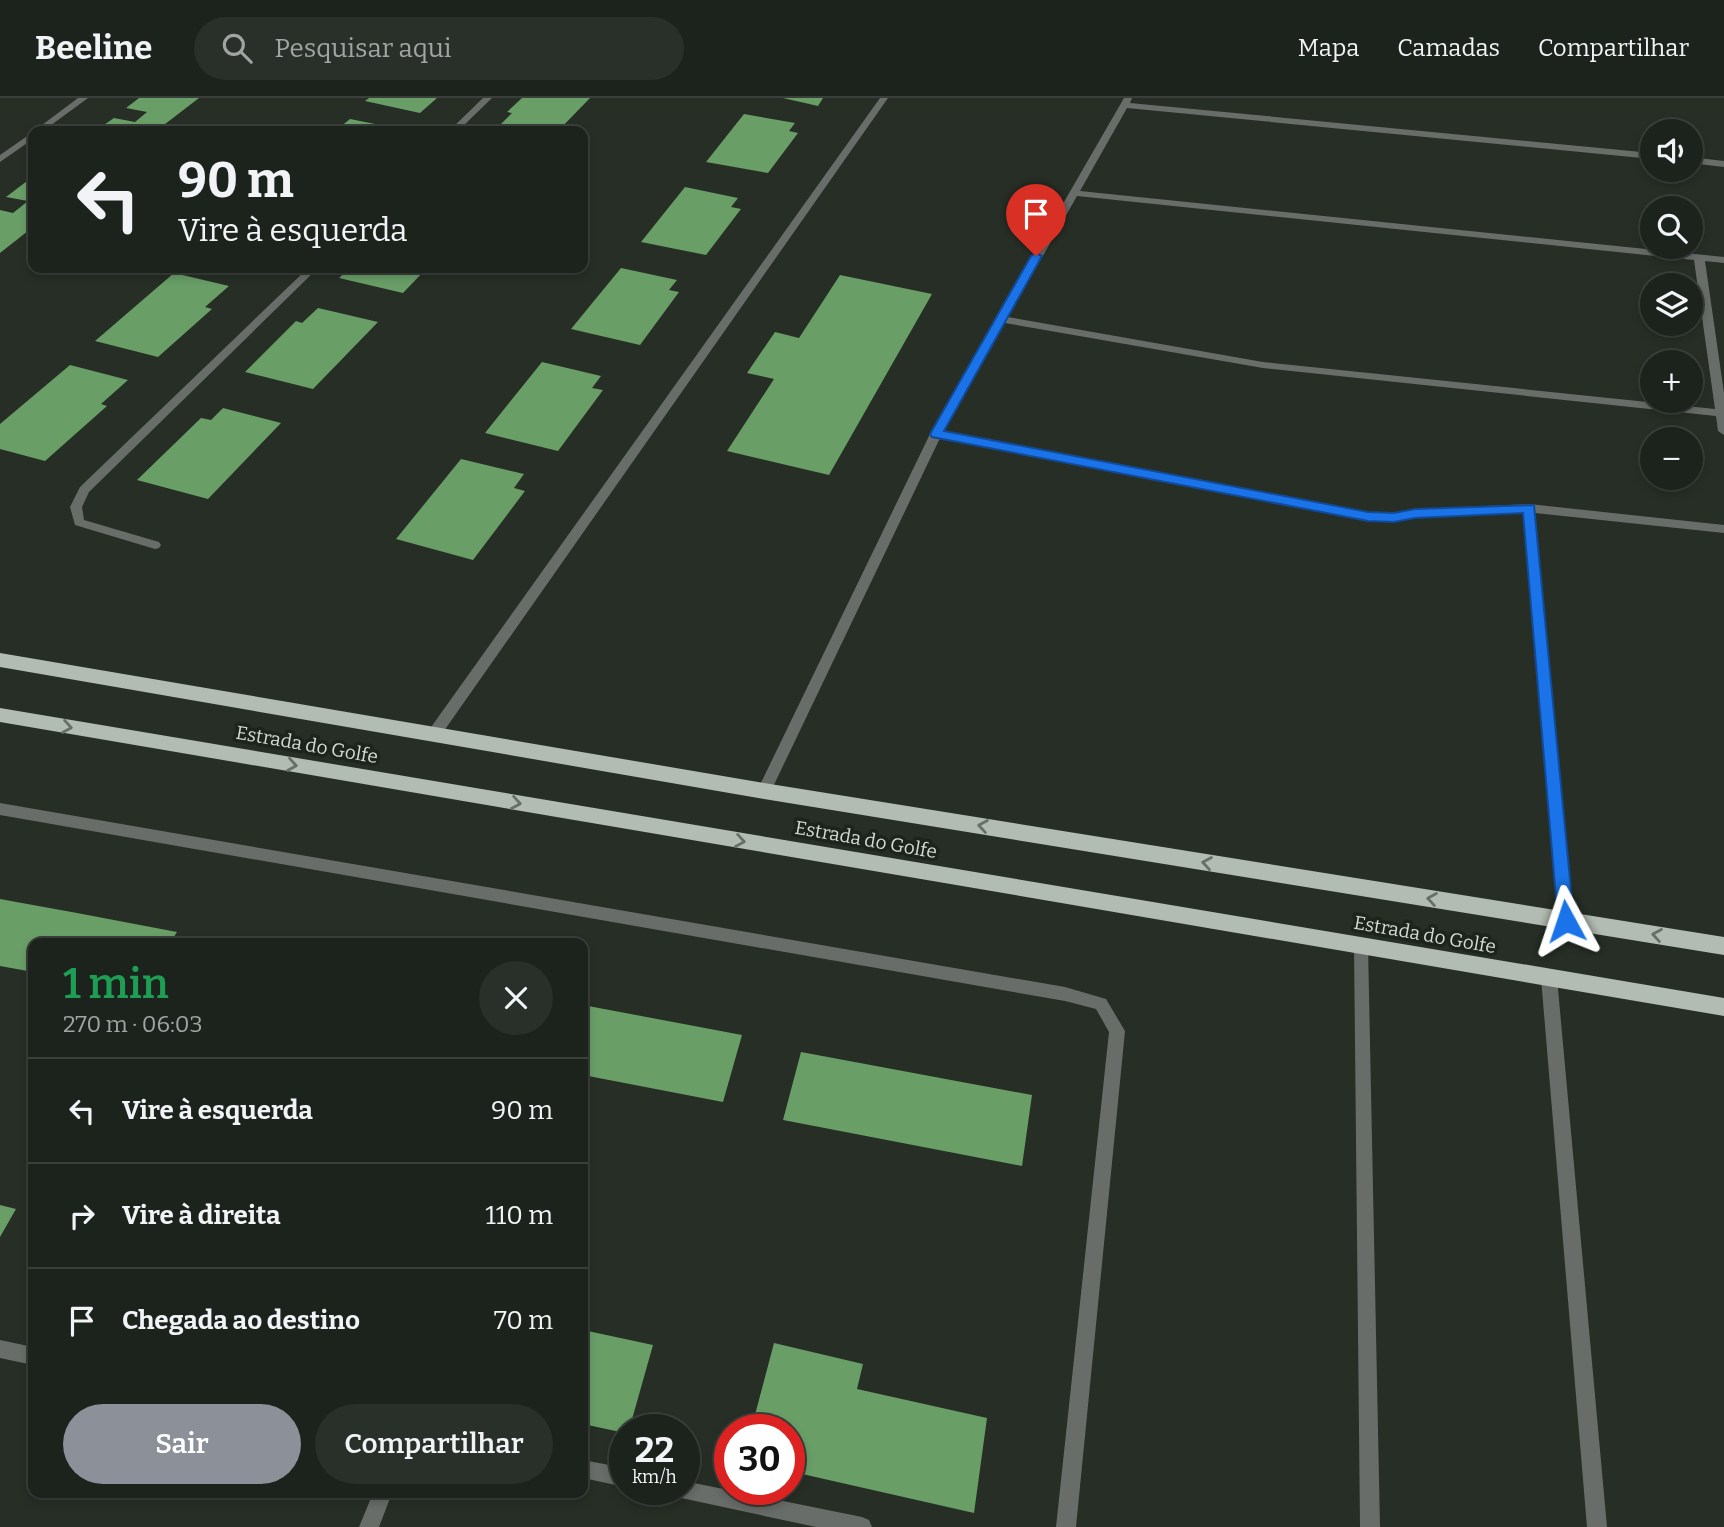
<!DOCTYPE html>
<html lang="pt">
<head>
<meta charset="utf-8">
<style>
	:root { --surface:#1c221c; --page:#292f29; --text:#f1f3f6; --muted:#a0a4a3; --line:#3a3f3b; --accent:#8c9099 }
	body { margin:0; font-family:Bitter,serif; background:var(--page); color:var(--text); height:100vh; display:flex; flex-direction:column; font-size:26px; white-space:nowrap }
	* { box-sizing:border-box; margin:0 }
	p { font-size:23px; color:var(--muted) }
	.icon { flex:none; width:38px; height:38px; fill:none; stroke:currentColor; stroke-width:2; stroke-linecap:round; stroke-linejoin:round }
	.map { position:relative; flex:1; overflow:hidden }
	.sheet { position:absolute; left:28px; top:840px; width:560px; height:560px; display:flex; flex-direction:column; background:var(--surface); border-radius:14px; box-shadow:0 4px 10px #0003,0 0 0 2px var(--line) }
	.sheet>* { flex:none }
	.top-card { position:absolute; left:28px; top:28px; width:560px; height:147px; border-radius:14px; box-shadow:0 4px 10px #0003,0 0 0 2px var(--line); background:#1c221c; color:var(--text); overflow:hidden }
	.buttons { position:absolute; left:1640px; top:21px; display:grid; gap:14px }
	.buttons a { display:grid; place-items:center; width:63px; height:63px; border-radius:50%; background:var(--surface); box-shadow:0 4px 10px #0003,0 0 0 2px var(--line); font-size:35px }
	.speed { position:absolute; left:609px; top:1316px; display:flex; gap:14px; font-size:35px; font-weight:700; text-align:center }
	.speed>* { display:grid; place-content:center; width:91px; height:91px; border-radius:50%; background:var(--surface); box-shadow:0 4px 10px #0003,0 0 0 2px var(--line); line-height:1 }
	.speed small { font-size:18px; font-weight:400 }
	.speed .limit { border:10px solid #d22; background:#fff; color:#111 }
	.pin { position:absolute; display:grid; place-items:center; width:60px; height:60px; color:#fff; margin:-72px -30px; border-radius:50% 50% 50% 0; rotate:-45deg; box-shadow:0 0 7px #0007 }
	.pin .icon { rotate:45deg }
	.me { position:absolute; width:77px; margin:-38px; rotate:355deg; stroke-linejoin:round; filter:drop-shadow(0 0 5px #0008) }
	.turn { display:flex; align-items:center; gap:24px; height:147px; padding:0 35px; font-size:32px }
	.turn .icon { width:91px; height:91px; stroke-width:2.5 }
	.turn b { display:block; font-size:49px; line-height:60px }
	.round { display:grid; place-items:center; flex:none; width:74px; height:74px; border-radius:37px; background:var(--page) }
	.headline { display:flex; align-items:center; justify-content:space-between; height:119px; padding:0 35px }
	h1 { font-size:42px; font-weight:600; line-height:52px; color:#1e9e55 }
	.button { display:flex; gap:14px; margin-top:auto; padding:14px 35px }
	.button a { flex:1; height:80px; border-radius:42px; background:var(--accent); color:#fff; font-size:28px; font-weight:600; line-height:80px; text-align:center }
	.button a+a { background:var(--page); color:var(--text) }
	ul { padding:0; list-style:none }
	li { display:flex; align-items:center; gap:21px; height:105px; padding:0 35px; border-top:2px solid var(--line) }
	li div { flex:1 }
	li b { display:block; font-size:26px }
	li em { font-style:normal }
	header { display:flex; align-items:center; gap:42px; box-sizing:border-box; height:98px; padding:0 35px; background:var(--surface); border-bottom:2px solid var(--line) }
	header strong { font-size:33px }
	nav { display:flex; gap:38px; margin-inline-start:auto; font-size:24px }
	.search { width:490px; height:63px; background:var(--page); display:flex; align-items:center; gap:18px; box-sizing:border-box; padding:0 24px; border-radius:38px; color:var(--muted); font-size:26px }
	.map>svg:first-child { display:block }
</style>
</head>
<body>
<header>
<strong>Beeline</strong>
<div class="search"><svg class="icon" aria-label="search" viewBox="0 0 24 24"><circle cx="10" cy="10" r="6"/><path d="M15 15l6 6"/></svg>Pesquisar aqui</div>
<nav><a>Mapa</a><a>Camadas</a><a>Compartilhar</a></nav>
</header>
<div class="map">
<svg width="1724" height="1429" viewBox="0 0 1724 1429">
	<rect width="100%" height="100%" fill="#262e25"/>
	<path fill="#699e67" d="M139,0H199L156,33H95L114,20L135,24L147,14L126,10Z
		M369,0H437L420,15L365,3Z
		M522,0H590L558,33H535L501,26L512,15L507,14Z
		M783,0H823L818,8Z
		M744,16L795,25L789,33L798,35L768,75L706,64Z
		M350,21L400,31L335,33Z
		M31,80H33V129L0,155V112L13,115L28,103L6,99Z
		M685,89L738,100L731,109L741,111L706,157L641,144Z
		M350,170H427L403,195L339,180Z
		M621,170L677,182L669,192L679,194L640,247L571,231Z
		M174,175L229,188L205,209L212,211L158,259L95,243Z
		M840,177L932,196L829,377L727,353L774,281L747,275L775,234L799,240Z
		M318,210L378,224L313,291L245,274L296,223L302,225Z
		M542,264L601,278L592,290L603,292L558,353L485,335Z
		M70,267L128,282L101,306L107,308L45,363L0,351V326Z
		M223,310L281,325L208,401L137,382L201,320L211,322Z
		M461,361L524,376L514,390L525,393L473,462L396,441Z
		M0,801L77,815L177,834L170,845H33V874L0,868Z
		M583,907L742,937L723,1004L583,977Z
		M801,954L1032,997L1022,1068L783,1022Z
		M0,1107L16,1111L0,1139Z
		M583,1232L653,1247L629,1332H625V1335L583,1326Z
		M774,1245L863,1266L857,1291L987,1320L974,1415L789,1373V1332H751Z"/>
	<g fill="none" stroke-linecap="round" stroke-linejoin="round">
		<path fill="#696d69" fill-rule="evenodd" d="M1361,842L1366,843L1368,848L1380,1429H1360L1354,848L1356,843Z
			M1549,873L1554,875L1557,880L1607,1429H1587L1541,880L1544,875Z"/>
		<path fill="#696d69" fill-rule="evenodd" d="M78,0H88L43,33H34Z
			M483,0H492L458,33H449Z
			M880,0H888L439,640H429L427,636L429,632Z
			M1124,0H1132L1130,5L1652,55V61L1127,10L1080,93L1724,159V165L1705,163L1724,295V337L1718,333L1716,318L1263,270L1005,225L943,334L1368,414L1394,416L1414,411L1529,406L1724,427V435L1535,415L1573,823L1571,827L1566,829L1561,827L1559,823L1523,414L1414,419L1394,424L1368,422L940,340L771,693L769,697H759L757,693L930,336ZM1077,98L1694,162L1715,311L1263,264L1008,219Z
			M33,34V41L0,64V57Z
			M1690,59L1724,63V69L1690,65Z
			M308,170H318L89,394L82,409L84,422L159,444L161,447L159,450L155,451L75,427L70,409L80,389Z
			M0,705L1065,889L1106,901L1125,933L1076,1429H1056L1109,934L1096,911L1065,903L0,717Z
			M0,1242L33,1249V1267L0,1260Z
			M583,1362L625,1370V1389L583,1380Z
			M684,1383L862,1419L869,1422L872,1429H816L672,1398L670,1391H684Z
			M373,1395H392L379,1429H359Z"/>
		<path fill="#b2bcb2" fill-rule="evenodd" d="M0,555L764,685L1724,839V857L764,701L0,569Z
			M0,610L1724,900V918L0,624Z"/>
	</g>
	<defs><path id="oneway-chevron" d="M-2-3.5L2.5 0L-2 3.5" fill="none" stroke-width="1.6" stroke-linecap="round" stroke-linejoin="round" transform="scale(1.75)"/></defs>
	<g stroke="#677067">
		<use href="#oneway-chevron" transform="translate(67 629) rotate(10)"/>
		<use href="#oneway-chevron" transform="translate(292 667) rotate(10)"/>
		<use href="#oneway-chevron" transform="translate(516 705) rotate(10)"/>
		<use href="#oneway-chevron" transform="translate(983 728) rotate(-171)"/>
		<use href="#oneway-chevron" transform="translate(740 743) rotate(10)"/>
		<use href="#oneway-chevron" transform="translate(1207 765) rotate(-171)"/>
		<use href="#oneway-chevron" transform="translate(1432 801) rotate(-171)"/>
		<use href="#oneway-chevron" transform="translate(1657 837) rotate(-171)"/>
	</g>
	<path fill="#1a73e8" stroke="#114b97" stroke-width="2" d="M1036,155L1042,158L944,333L1368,414L1394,415L1415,411L1534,407L1574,823L1572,828L1566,830L1560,828L1558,823L1523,415L1415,420L1394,424L1368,423L932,339L930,336L1031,158Z"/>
	<g text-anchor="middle" stroke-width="7" stroke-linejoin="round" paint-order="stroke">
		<g font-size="19" fill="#d4d9d4" stroke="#1c241c">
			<text transform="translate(307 646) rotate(10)" y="7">Estrada do Golfe</text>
			<text transform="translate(866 741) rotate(10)" y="7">Estrada do Golfe</text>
			<text transform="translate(1425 836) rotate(10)" y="7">Estrada do Golfe</text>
		</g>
	</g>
</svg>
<div class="buttons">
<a><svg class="icon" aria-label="sound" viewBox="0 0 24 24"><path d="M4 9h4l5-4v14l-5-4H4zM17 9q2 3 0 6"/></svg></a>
<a><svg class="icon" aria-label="search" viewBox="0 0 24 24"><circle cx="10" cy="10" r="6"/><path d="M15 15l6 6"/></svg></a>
<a><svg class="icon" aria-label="layers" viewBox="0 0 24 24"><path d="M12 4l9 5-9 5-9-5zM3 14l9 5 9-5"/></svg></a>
<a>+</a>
<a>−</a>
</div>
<div class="speed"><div>22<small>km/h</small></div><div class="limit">30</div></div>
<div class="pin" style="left:1036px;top:158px;background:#d93025"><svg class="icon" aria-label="arrive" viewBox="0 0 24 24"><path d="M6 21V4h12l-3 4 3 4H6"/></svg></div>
<svg class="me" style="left:1566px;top:823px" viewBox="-20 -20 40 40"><path d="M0-17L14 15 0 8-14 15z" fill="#1a73e8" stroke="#fff" stroke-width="4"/></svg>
<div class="top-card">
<div class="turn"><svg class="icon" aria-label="left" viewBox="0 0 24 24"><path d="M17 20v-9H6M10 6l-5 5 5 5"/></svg><div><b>90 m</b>Vire à esquerda</div></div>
</div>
<section class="sheet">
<div class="headline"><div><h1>1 min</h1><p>270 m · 06:03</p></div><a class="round"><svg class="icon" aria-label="close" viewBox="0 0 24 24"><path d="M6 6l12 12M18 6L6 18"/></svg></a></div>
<ul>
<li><svg class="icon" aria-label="left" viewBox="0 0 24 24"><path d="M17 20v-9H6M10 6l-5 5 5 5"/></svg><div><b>Vire à esquerda</b></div><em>90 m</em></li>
<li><svg class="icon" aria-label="right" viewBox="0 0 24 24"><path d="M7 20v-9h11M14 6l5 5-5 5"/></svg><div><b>Vire à direita</b></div><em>110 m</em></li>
<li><svg class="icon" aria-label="arrive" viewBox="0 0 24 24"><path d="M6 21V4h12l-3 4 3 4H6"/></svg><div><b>Chegada ao destino</b></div><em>70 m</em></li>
</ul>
<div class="button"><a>Sair</a><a>Compartilhar</a></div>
</section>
</div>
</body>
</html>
